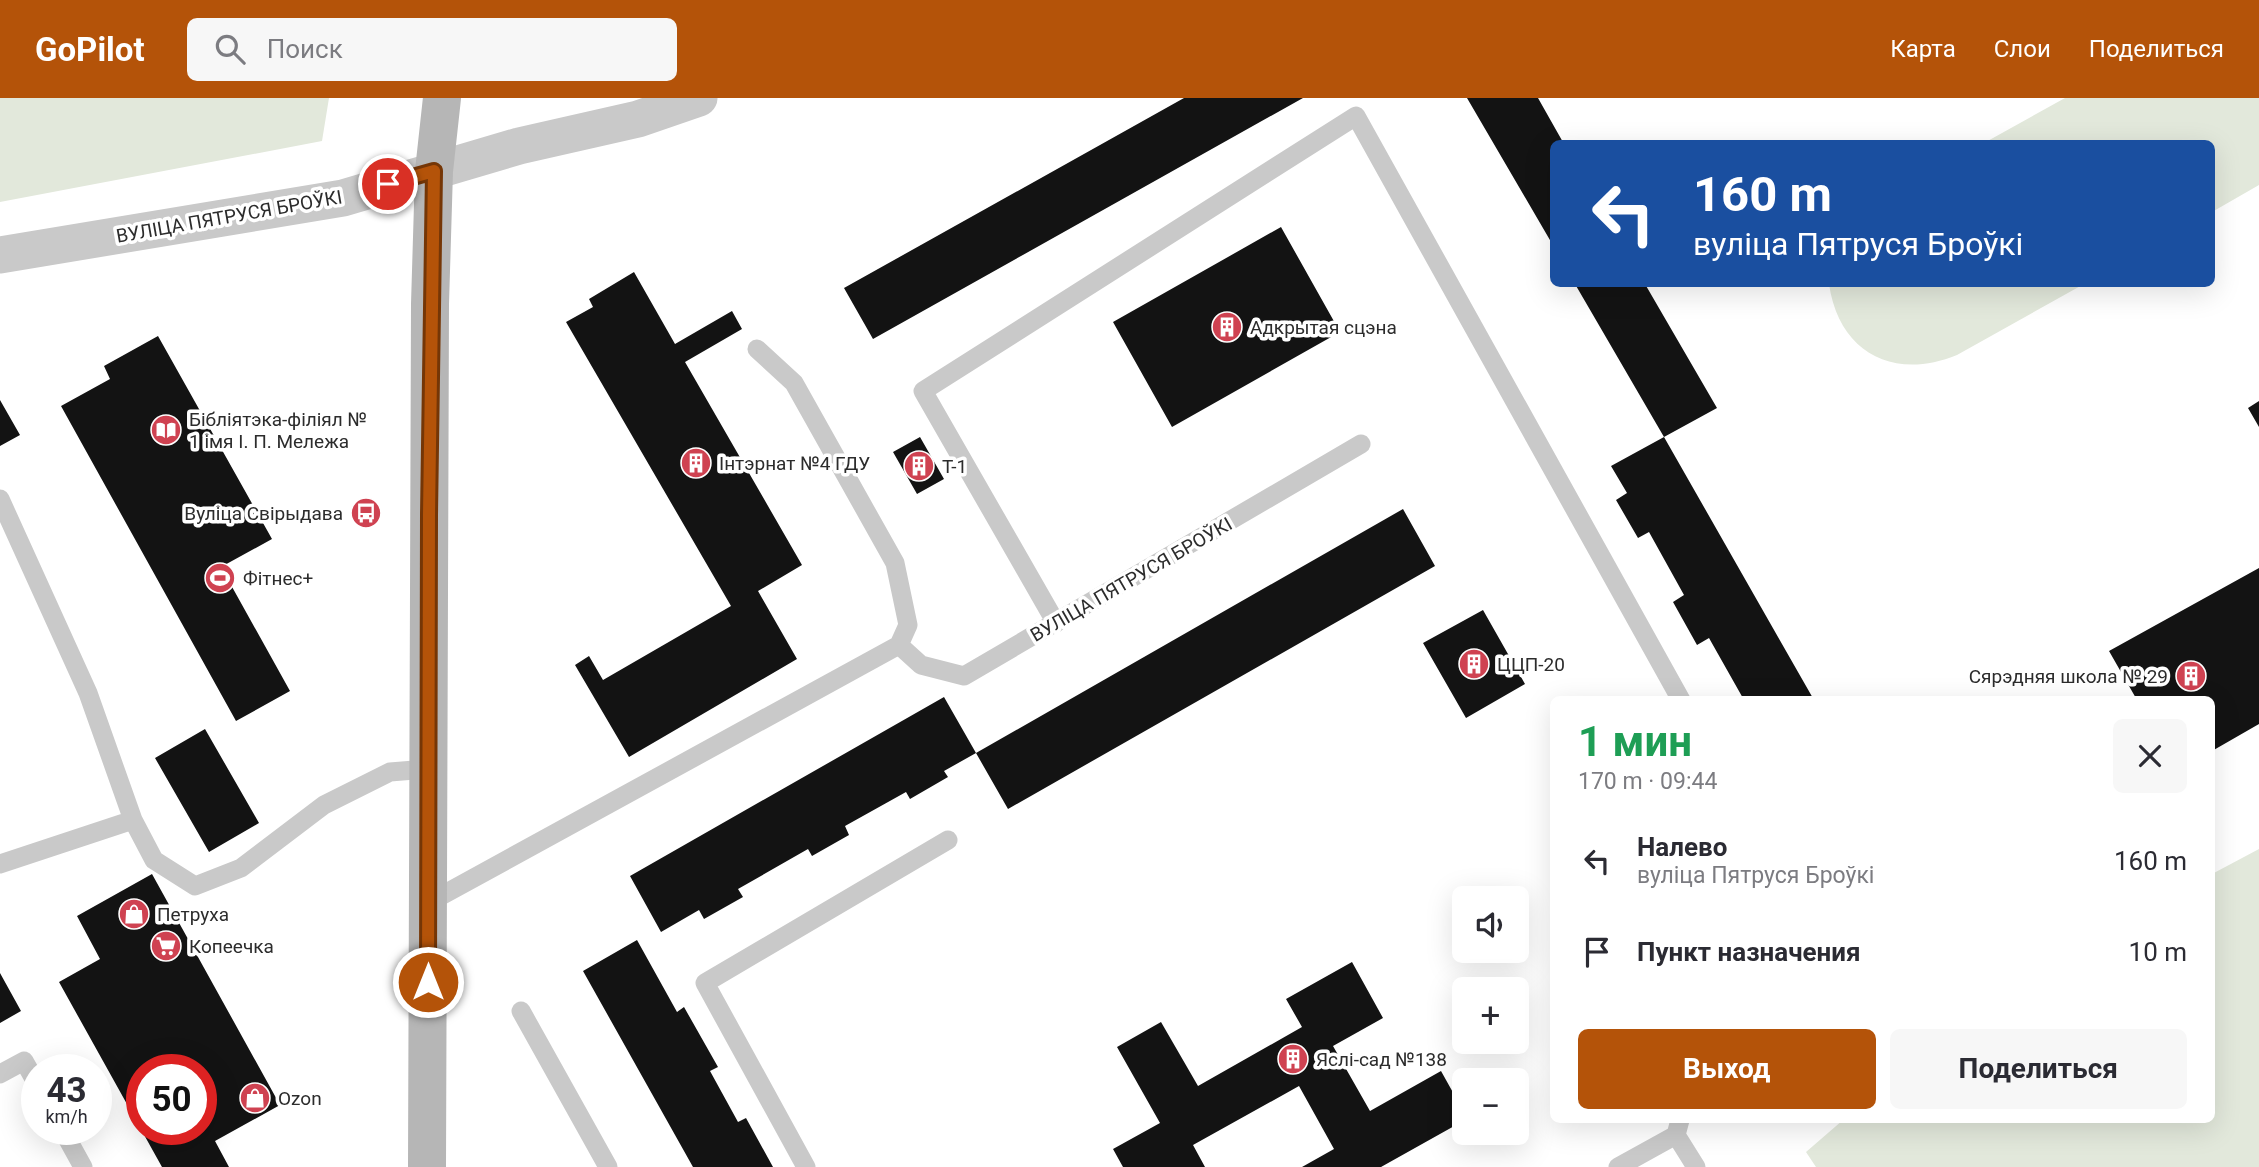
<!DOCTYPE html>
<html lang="ru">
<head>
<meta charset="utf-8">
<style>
	:root { --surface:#fff; --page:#f7f7f7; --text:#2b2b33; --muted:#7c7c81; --accent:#b45309 }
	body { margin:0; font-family:Roboto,sans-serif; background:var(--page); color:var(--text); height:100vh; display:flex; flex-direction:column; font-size:26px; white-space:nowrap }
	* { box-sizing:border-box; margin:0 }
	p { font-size:23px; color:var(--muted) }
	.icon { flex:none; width:38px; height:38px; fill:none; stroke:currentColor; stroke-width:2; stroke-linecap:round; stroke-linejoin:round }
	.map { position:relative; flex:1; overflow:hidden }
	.details { position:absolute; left:1550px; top:598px; width:665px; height:427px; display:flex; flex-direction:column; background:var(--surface); border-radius:10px; box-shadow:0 7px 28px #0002 }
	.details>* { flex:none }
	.banner { position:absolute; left:1550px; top:42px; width:665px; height:147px; border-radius:10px; box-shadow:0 7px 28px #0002; background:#1a4fa0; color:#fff; overflow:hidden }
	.buttons { position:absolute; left:1452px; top:788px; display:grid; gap:14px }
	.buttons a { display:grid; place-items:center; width:77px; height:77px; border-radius:10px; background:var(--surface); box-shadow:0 7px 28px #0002; font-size:35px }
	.speed { position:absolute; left:21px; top:956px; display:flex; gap:14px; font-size:35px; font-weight:700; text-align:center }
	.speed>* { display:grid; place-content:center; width:91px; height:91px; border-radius:50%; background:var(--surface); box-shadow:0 7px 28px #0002; line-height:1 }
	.speed small { font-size:18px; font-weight:400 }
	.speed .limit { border:10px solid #d22; background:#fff; color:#111 }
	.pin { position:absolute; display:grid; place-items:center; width:60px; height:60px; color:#fff; margin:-30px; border:4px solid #fff; border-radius:50%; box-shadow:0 2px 7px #0007 }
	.me { position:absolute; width:77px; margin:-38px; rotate:0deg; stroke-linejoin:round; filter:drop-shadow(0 0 5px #0008) }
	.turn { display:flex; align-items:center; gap:24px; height:147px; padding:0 28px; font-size:32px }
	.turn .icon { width:91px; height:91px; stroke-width:2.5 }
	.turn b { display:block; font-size:49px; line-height:60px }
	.round { display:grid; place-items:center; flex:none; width:74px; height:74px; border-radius:10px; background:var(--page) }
	.head { display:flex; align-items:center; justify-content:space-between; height:119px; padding:0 28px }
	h1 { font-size:42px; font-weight:700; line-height:52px; color:#1e9e55 }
	.cta { display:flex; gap:14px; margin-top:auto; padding:14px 28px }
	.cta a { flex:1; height:80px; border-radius:10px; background:var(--accent); color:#fff; font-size:28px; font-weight:700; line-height:80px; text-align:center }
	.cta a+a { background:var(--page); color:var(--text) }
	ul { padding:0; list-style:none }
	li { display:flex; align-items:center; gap:21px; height:91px; padding:0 28px }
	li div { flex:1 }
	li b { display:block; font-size:26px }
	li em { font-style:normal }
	header { display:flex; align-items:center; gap:42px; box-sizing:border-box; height:98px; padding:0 35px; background:var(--accent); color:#fff }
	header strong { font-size:33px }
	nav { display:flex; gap:38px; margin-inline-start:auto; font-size:24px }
	.search { width:490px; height:63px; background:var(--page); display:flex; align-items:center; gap:18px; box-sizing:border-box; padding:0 24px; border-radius:10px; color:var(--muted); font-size:26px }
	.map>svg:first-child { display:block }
</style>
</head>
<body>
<header>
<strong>GoPilot</strong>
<div class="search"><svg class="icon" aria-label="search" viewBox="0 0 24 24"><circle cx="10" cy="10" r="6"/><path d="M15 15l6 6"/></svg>Поиск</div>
<nav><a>Карта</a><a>Слои</a><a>Поделиться</a></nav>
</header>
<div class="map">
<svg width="2259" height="1069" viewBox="0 0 2259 1069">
	<rect width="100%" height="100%" fill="#fff"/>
	<path fill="#e2e8db" d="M0,0H329L322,43L0,104Z
		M2065,0H2259V87L2212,114V46L1984,45Z
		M1829,186H2084L1957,257C1894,283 1839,255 1829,186Z
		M2259,751V1069H1816L1806,1054L1843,1022H2212V776Z"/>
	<path fill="#131313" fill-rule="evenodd" d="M1184,0H1303L873,241L844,190Z
		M1467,0H1538L1564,46H1554V149Z
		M1281,129L1340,234L1172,329L1113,224Z
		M634,174L675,246L732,213L742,231L685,264L802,467L758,493L797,561L629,659L575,567L589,558L603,582L731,508L566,224L593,209L589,201Z
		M1575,186H1645L1717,310L1664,339Z
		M158,238L272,441L221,469L290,593L236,623L61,308L110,281L104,268Z
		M0,302L20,337L0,348Z
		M2259,303V329L2248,310Z
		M920,339L944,381L917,396L893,354Z
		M1664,339L1814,602H1744L1709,540L1697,547L1673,504L1684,497L1649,434L1638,440L1616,402L1627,395L1611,368Z
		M1403,411L1435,468L1008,711L976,655Z
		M2259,470V626L2212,653V602H2137L2109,553Z
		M1483,512L1525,586L1466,620L1423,545Z
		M944,599L976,655L944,673L948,679L910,701L906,694L845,728L849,737L812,758L808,751L738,791L743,799L704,821L699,812L661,834L630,778Z
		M205,631L259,725L209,754L155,660Z
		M152,776L280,1007L215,1043L229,1069H162L59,884L100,861L77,818ZM142,971H201V1031H142Z
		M637,842L677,914L684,909L718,969L710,973L738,1024L746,1020L773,1069H693L583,873Z
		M1352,864L1383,920L1333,948L1370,1013L1441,973L1465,1016V1022L1381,1069H1302L1334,1051L1299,988L1193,1047L1205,1069H1123L1113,1051L1160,1025L1117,949L1161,924L1198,988L1302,929L1286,901Z
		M0,875L21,913L0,925Z"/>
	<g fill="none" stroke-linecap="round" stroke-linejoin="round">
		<path stroke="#c9c9c9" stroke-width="19" d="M0,401L88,595L133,722L154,762L195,788L241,770L324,707L390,674L427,671
			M1056,525L923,293L1356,18L1681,602
			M899,547L921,567L964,578L1361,346
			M0,766L133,722
			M428,805L899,547L908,527L895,465L794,285L757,251
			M521,913L608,1069
			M0,976L24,963L37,986
			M62,1031L83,1069
			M1676,1037L1696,1069
			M806,1069L705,885L948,742
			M1618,1069L1676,1037L1680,1022"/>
		<path stroke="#c9c9c9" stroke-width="37" d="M0,157L343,100L519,48L638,21L699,0"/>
		<path stroke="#b6b6b6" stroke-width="38" d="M427,1069L430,206L434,73L442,0"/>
	</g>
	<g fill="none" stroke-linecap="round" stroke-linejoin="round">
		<g stroke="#753606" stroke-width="18">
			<path id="route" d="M388,86L434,73L429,417L428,884"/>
		</g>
		<use href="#route" stroke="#b45309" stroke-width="12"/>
	</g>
	<defs>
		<g id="building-disc" transform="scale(1.575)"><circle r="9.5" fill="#cf4251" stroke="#fff"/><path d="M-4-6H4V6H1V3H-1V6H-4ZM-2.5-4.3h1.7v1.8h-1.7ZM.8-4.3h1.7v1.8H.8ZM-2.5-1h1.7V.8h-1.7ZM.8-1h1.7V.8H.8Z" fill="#fff"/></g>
		<g id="library-disc" transform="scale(1.575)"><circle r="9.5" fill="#cf4251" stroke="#fff"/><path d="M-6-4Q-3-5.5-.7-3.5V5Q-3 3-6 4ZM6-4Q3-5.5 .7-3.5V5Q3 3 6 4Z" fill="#fff"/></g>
		<g id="bus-disc" transform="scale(1.575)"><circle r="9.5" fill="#cf4251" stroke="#fff"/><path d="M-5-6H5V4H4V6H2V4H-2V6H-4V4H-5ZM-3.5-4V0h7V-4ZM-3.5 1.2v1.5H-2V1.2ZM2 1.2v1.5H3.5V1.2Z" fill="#fff"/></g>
		<g id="stadium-disc" transform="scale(1.575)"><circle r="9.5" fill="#cf4251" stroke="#fff"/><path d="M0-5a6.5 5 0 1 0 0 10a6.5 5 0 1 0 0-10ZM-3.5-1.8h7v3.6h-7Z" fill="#fff"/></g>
		<g id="shop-disc" transform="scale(1.575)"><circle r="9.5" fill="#cf4251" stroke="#fff"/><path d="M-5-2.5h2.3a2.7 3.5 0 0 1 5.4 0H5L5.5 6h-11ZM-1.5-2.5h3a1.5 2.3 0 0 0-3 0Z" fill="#fff"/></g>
		<g id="supermarket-disc" transform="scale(1.575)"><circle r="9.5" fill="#cf4251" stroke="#fff"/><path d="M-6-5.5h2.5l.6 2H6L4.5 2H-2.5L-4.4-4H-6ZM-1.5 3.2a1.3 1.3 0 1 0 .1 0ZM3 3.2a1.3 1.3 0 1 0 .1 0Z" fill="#fff"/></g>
	</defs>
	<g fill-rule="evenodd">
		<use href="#building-disc" x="1227" y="229"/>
		<use href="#library-disc" x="166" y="332"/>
		<use href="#building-disc" x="696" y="365"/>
		<use href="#building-disc" x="919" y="368"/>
		<use href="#bus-disc" x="366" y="415"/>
		<use href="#stadium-disc" x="220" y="480"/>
		<use href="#building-disc" x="1474" y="566"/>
		<use href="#building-disc" x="2191" y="578"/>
		<use href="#shop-disc" x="134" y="816"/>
		<use href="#supermarket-disc" x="166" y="848"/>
		<use href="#building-disc" x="1293" y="961"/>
		<use href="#shop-disc" x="255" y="1000"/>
	</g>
	<g text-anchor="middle" stroke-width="7" stroke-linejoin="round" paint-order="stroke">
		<g font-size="19" fill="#2c2c2c" stroke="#fff">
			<text transform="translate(229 118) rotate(-10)" y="7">ВУЛІЦА ПЯТРУСЯ БРОЎКІ</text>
			<text transform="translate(1131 481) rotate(-30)" y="7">ВУЛІЦА ПЯТРУСЯ БРОЎКІ</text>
		</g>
		<g font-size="19" fill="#2c2c2c" stroke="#fff" text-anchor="start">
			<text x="1250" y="236">Адкрытая сцэна</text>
			<text x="189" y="328">Бібліятэка-філіял №<tspan x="189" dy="22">1 імя І. П. Мележа</tspan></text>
			<text x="719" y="372">Інтэрнат №4 ГДУ</text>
			<text x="942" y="375">Т-1</text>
			<text x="343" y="422" text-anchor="end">Вуліца Свірыдава</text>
			<text x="243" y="487">Фітнес+</text>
			<text x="1497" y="573">ЦЦП-20</text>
			<text x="2168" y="585" text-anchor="end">Сярэдняя школа № 29</text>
			<text x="157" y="823">Петруха</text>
			<text x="189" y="855">Копеечка</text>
			<text x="1316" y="968">Яслі-сад №138</text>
			<text x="278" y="1007">Ozon</text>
		</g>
	</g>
</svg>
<div class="buttons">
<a><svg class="icon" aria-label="sound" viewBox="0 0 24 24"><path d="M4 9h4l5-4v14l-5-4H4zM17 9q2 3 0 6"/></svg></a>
<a>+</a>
<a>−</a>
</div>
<div class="speed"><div>43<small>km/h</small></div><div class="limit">50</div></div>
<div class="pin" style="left:388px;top:86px;background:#d93025"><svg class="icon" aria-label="arrive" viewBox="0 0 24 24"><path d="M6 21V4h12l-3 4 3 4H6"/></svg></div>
<svg class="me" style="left:428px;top:884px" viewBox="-20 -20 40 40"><circle r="17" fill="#b45309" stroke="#fff" stroke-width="3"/><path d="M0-11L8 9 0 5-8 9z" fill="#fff"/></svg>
<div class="banner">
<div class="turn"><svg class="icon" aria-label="left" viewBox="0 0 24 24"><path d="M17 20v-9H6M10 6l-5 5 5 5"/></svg><div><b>160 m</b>вуліца Пятруся Броўкі</div></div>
</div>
<section class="details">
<div class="head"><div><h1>1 мин</h1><p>170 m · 09:44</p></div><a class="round"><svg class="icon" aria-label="close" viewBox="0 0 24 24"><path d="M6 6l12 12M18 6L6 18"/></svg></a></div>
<ul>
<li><svg class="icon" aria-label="left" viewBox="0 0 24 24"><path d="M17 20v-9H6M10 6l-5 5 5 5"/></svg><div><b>Налево</b><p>вуліца Пятруся Броўкі</p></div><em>160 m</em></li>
<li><svg class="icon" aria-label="arrive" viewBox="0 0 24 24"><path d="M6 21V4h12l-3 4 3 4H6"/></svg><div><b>Пункт назначения</b></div><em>10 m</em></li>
</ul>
<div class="cta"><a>Выход</a><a>Поделиться</a></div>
</section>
</div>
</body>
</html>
